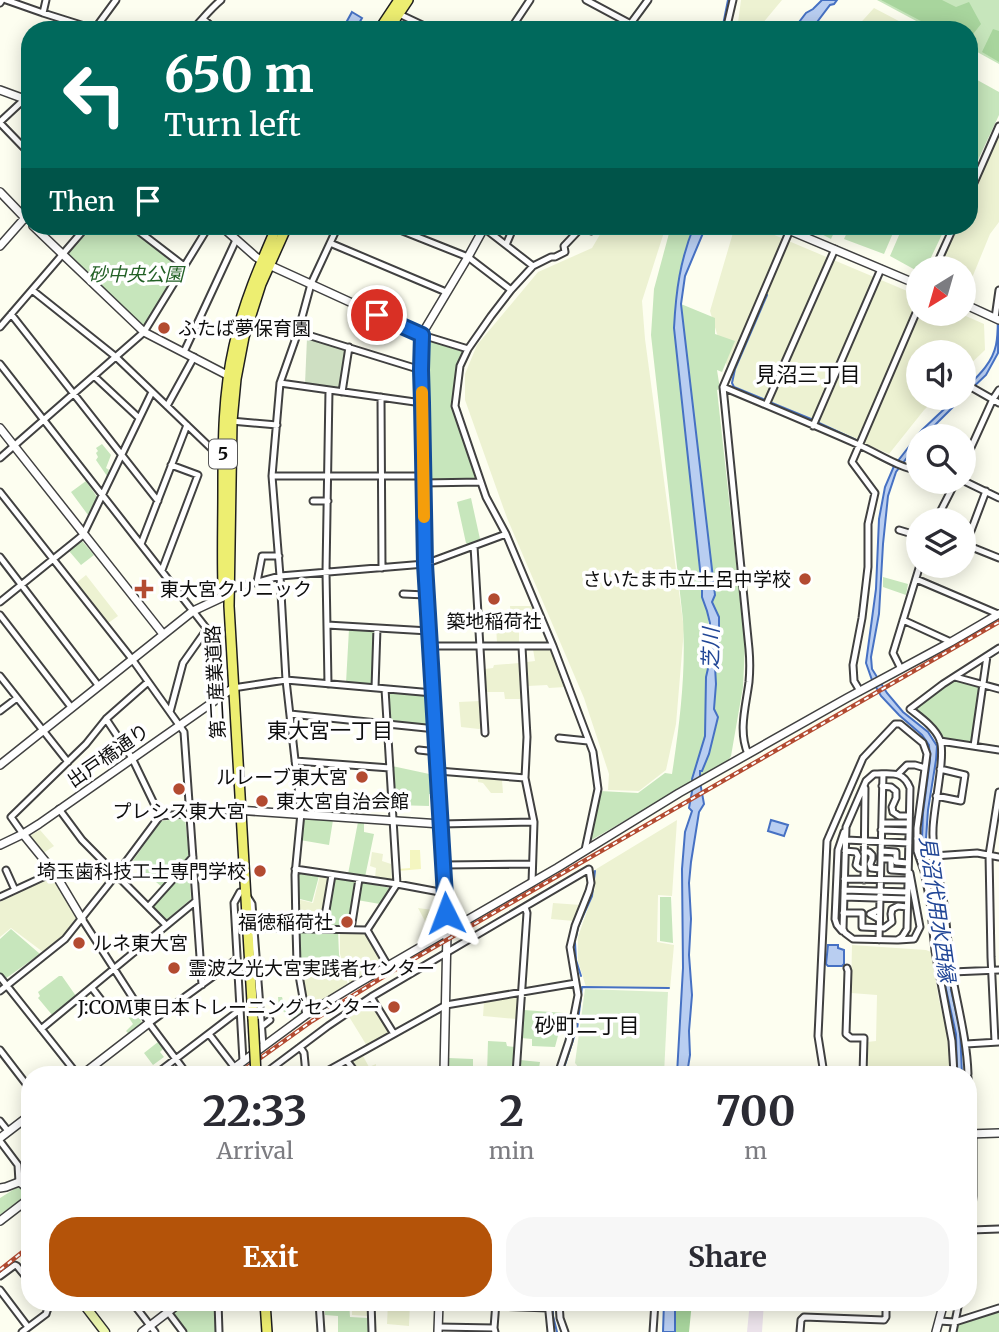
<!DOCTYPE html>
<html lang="en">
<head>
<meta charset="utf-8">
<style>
	:root { --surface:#fff; --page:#f7f7f7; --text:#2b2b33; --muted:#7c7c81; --accent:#b45309 }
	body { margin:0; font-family:Merriweather,"Noto Sans JP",serif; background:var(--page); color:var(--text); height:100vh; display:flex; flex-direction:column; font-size:26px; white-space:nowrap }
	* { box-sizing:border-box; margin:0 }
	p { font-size:23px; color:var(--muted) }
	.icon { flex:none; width:38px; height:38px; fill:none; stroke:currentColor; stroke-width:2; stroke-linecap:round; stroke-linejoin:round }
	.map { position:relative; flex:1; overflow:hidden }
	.panel { position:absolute; left:21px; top:1066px; width:956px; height:245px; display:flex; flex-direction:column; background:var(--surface); border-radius:28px; box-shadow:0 4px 18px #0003 }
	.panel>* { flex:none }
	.banner { position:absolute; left:21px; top:21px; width:957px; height:214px; border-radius:28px; box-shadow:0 4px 18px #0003; background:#00695c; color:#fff; overflow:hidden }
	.needle { width:46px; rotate:217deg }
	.buttons { position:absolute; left:906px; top:256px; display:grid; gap:14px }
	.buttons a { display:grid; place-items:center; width:70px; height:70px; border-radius:50%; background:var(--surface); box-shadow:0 4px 18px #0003; font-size:35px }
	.pin { position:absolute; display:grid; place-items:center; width:60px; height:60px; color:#fff; margin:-30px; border:4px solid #fff; border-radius:50%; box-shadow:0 2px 7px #0007 }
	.me { position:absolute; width:77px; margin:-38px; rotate:357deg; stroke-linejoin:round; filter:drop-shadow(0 0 5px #0008) }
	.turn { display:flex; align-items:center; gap:24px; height:147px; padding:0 28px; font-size:32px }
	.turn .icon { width:91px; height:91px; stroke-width:2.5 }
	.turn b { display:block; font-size:49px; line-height:60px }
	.then { display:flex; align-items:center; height:66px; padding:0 28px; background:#0003; gap:14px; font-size:26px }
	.eta { display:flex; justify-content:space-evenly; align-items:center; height:119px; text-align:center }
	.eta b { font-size:42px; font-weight:700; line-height:49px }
	.button { display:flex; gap:14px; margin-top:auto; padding:14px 28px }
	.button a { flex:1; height:80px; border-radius:28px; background:var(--accent); color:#fff; font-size:28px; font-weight:700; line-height:80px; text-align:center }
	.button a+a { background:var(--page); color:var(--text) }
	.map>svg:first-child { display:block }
</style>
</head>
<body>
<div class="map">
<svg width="999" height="1332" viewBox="0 0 999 1332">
	<rect width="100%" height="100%" fill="#fdfef0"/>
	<path fill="#ece3eb" d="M750,1302H764L762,1332H747Z"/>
	<path fill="#edf2d2" d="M741,0H782L757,30H737Z
		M874,8L916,30H854Z
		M999,133V222L990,234L965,295L964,268H939L958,226H970V201Z
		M605,226H666L642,301L645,339L684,629L676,724L666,770L639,791L608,790L609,774L584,698L507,518L465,400V374L477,345L538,272L592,248Z
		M735,226H753L919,296V313H959L984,324L985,350L964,370V352H919V397H937L924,410L889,454L733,386L710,311Z
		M86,575L118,616L107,624L75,584Z
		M510,606H531L540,628H526L519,631V642L497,643L496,625L511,624Z
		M533,649H550L552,651L565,687L549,688L547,685L528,686L527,662L535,661Z
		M519,663L522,699H505L504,692H486L485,669L493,668L494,665Z
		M480,701L482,728L479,729L461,727L459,702Z
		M478,778L502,780L503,793H491L483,783L478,782Z
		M677,820L672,896L658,895L657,942L674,945L670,989L586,987L578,961V937L595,888L593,871Z
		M40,830L54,846L42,854L31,839V835Z
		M372,852L383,854L382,861L391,864L392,880L390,881L375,878L376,868L370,866Z
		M320,875L330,877L321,925L298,924L297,899L313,903Z
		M52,877L76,918L62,937L43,952L11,928L0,937V902Z
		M553,903L581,905L574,921L551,919Z
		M418,908L440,911L441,929L432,934Z
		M340,932L365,933L383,963L382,966L350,984L340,954Z
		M852,945L926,950L931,952L938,995L950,1048L951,1074H866L867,1042L876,1041L877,995L851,993Z
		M344,970L348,985L309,1009L302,979Z
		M517,996L519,998L517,1019L483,1016L484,1002Z
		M369,1001H371L388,1031L389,1034L367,1046L348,1015Z
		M363,1056L369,1067L376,1064L375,1074H360L352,1064V1061Z
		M352,1302H367V1316L352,1315Z
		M388,1302H410L409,1326L387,1324Z"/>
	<path fill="#c7e6bc" d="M877,0H999V64L970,48V30H933Z
		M970,76L999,92V115L970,177Z
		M91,226H127L181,267L143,326L66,256Z
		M671,226H694C680,261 676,290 674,328L702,588V597L707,611L710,634L709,664L706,677L705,736L692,779L688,784L588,842L600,791L638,793L665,773L672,774C680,722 686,672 683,620L651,335L654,289Z
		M806,226H837L831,239Z
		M850,226H896L884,254L844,239Z
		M903,226H946L926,268H919V272L890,256Z
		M681,304L715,318V334L735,341L722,372L717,370L720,389L717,390L745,644L743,687L731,756L727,762L700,777V771H702C709,757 710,736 717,725L714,709L716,684L715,666L719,649V617L712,602L713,592Z
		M424,339L463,352L457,366L451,405L476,480H426Z
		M102,444L111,455L106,468L109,470L107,476L96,460L98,457L96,453L98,451L96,448Z
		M86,481L97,497L88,515L71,492Z
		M471,498L480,539L468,544L466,543L457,502Z
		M80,541L83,542L94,555L81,565L69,551Z
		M883,577L908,584L906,595L883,587Z
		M349,629L375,630L372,684L346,683Z
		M954,677L982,685L974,746L940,741L936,733L910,709Z
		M388,691L430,696L431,725L390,721Z
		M392,766L434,775V794H429V806L394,805Z
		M185,818L189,855L162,887L132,862L161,821Z
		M302,819L333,820L329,845L300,840Z
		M358,822L364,823V832L374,834L365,877L348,874Z
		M189,866L191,899L166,920L152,907Z
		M299,871L319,876L312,902L296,898L297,873Z
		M334,878L356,882L348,926H325Z
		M361,882L390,888L380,904L357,900Z
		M660,897H671L673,943L660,941Z
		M11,929L40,954L5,979L0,973V939Z
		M299,930L338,931L339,955L344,969L302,978L298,949Z
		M59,976H62L76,996L53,1016L38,998L40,996L38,992Z
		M278,997H282L285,1007H301L302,1015L295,1020L279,1008Z
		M129,999L143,1024L129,1034L126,1031L133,1024L121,1006Z
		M524,1010L564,1013L555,1047L532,1046V1039L521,1038Z
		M488,1041L506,1042L507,1046L515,1047L513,1074H487Z
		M158,1042L163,1049L160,1052L164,1057L153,1065L144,1053Z
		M448,1058L473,1059V1074H448Z
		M520,1060L540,1062L538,1074H519Z
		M16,1188H20L23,1190L24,1195L21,1199L0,1215V1198Z
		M187,1302H214L216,1332H186L172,1313Z
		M324,1302H349L350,1317L368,1318V1332H338V1316L325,1315Z
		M999,1310V1332H955L957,1324Z"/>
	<path fill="#a8d59d" d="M881,0H942L956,7L969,2L981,24L970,38V30H938Z
		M993,29L999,31V62L982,52Z
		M675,1302H692L689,1332H675Z"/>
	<path fill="#f4f6c0" d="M410,850H420L421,869L398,871V869L410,868Z
		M254,914H286V922L282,924L255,923Z"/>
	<path fill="#cedfc2" d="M307,338L343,349L345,352L339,387L337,389L305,384Z"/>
	<path fill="#daeecd" d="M585,989L668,992L664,1074H584L575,1063Z"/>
	<path fill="#b9cef1" stroke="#4671c3" stroke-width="2" d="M822,0H837L834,4L830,5L811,30H793L806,13L813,9Z
		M352,12L362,18L355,30H342Z
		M694,226H706L685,276L681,304L715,595L712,602L719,617V649L715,666L716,684L714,709L718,717L709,754L702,771H700V782L704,804L699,812L691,862L689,883L691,919L689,955L692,995L689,1031L690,1055L687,1074H677L683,968L682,869L685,832L692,811L689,808L693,786L692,779L705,736L706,677L709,664L710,623L707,611L702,597V588L674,328C676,290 680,261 694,226Z
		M999,301L998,353L986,375L964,396V390C977,377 992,364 996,345C999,331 997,315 999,301Z
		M957,397H963L924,436H919V442L896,472L888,496L883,544L879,614L871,657L872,669L887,693L903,712L928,732L937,746L936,760L928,810L926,839L938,890L945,964L960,1029L962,1074H957L956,1034L938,953L934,892L922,839L923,813L930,760L929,745L922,735L899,715L881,696L872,680L866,663L876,589L879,519L885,487L894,466L922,430Z
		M771,820L788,825L784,836L768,831Z
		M828,945H838V948L844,950V964L842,966H828L826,964Z
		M664,1302H675V1332H663Z"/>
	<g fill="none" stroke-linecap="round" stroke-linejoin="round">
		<path stroke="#4671c3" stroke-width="2" d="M722,30L728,0
			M763,399L734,387L732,383L735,369L767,295
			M772,403L811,419
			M819,423L856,440
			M576,937L578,927L592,896L595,871
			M575,943L576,960L581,976
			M577,1030L582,987L669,988
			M562,1074L575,1034
			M553,1302V1316L557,1332"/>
		<path stroke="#b9cef1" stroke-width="6" d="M941,924L950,986"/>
		<g stroke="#414141" stroke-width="9">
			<path id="minor" d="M6,0L43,13L97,30
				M586,0L642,30
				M0,3L2,0
				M43,13L46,0
				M399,14L433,30
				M203,19L216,30
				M94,30L116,0
				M192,30C202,20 210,9 221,0
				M510,30L530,0
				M626,30L648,0
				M726,30L733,0
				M0,122L30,94
				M0,123L30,154
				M970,192L999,126
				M132,226L184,266
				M390,226L468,257L511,290
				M478,226L484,228L533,266
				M330,243L446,292
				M506,245L514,226
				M935,268L954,226
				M32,290L116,357L216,453L224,457
				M11,314L158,501
				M995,318L999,290
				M0,327L87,226
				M298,332L421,370
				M422,335L468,349
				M184,352L236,240
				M0,364L207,629L183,663L170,712
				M94,376L139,418
				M280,383L422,403
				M964,383L999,403
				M723,387C768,406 814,425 859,445C879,454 898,467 919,471
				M342,392L349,347
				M381,397L382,568
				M766,405L835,249
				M167,406L194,357
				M231,421L277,425
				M813,426L881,269
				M0,458L144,332L209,226
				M964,463L993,399L999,390
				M272,476H423
				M964,481L999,498
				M423,483L481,482
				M0,492L132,659L184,732L202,985
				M313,501H328
				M936,520L956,481
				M899,530L919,536
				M141,544L187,425
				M964,544L999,558
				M966,544L986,491
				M474,546L485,733
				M0,557L98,685
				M162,570L198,475L171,465
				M916,579L998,614
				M257,582L262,556H279
				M228,590L280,576L425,564L506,534
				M403,594L426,595
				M0,602L83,535L152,392
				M0,615L71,707
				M903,620L951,642
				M327,625L429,631
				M429,646H553
				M522,647L527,737L525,778L534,822L532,883
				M901,669L893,653L920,565
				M0,676L68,762
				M955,677L999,689
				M328,684L326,572L329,390
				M233,688L286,680L433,693
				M375,688L377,628
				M860,691L854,681L853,665L862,618L868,567V524L875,493L852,462L919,306
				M0,711L17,698
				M290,714L436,729
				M106,719L132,758L160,816
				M559,738L588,741
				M940,741L999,750
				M974,746L987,656
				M419,750L437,752
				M748,754C738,731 746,706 749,682C750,671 750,660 749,649L723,387L790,230
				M295,761L390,768
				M438,771L525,778
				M874,774C891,774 903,770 910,788L907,929L902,937L897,940L853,939L845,933L843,929L846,827L866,781Z
				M898,774L907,765H915L925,768
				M882,786L891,787L896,791V798L892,807L893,812L899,816H909
				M936,796L961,801L965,775L940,769
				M59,809L82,840L166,925
				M882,823H909
				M441,824L534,822
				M881,830L909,831
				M23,834L11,817L86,744L106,719L148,682
				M846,840L909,843
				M585,850L598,789L593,752L553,646L506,534L486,497L455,406L460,366L468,349L491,316L511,290L533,266L551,257H555L565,252L564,246L582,227L591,231L593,226
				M845,851L856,852L858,856L856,865L859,868L864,869
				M881,851L896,852V862L908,863
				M864,852H869L872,855V859L870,864L871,868L880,869
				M919,857L977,853L999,857
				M881,859H891V870L908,871
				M444,865L532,864
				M295,869L397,884L385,689
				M6,870L15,890
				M844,879L908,880
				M864,880L865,788
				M844,890L908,892
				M240,892L234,903L243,1061
				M247,896L252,904L263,1046
				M0,897L54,872
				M844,897L907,899
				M149,906L193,857
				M843,913H862V927L884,928L892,922L891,914L892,909L898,906L907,907
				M82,919L149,1023L187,1074
				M879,919L870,914L879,910
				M254,928L367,930L388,966
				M323,928L332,875
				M351,929L359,879
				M367,930L397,884L445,893
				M842,931L837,925L835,919L838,850L844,832
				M879,940L883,774
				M898,940L914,939L920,927L910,873
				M847,968L848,971L846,1034L851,1038H864L863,1074
				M952,972L999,970
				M0,977L77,1074
				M92,988L102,1001
				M0,991L65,939L116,875L160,816L236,810
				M371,997L394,1034
				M306,1015L297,964L296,928L295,875L301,813L286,680L280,576L272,476L280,383L298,332L311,284L338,226
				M149,1023L237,959
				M261,1027L270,1020
				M41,1029L196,901
				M209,1034L235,1068
				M995,1042L991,957L989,855L999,792
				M966,1044L999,1042
				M300,1047L304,1053L306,1074
				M0,1050L30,1089
				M347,1061L357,1074
				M156,1074L241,1009
				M264,1074L328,1026L371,997L589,869L591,883L589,891L575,926L570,947L578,995L569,1041L558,1074
				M322,1074L446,1005L576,983
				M516,1074L527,913L525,907
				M824,1074L818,1036L827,841L863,758L895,724H900L923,743L927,754L917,828V851L924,871L930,901L935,951L952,1041L954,1074
				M968,1074C967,1040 958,1008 952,974C948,951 947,927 944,904C940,880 932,855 933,830C933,809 946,756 940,740C935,727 920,717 910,709L943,684L999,648
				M968,1077V1099L973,1133V1196L968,1251
				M0,1121L8,1131
				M0,1141L18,1165L19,1182
				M971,1230L999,1229
				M0,1276L15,1265L17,1266L30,1282
				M0,1290L28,1327
				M132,1302L155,1332
				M218,1302L219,1332
				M319,1302L321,1332
				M371,1302L372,1332
				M548,1302L551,1332
				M559,1302L560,1318L565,1332
				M496,1306L548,1308
				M168,1312L183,1332
				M939,1321L955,1322L999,1308
				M439,1327L494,1328
				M22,1332L46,1314L50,1302
				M495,1332L494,1328L496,1302
				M653,1332L655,1302
				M800,1332L801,1320L804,1317L884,1320L886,1317V1302
				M953,1332L959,1302"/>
		</g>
		<g stroke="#414141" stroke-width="10">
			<path id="tertiary" d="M0,90L30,101
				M0,192L26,219
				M33,226L144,332L231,377
				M221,226L256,257L269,265L422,335
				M779,226L919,285
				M0,246L30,212
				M964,304L999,320
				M0,428L163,634
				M0,765L193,611L223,597L228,590
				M236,810L441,824
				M23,834L54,872L82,919
				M0,845L23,834L39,824L233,688
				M83,1074L149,1023
				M226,1074L306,1015L355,985L557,868L679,793L847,698L951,642L999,614
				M444,1074L447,932L436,729L425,564L421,340L425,329L468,257L485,226
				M968,1134L999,1133
				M0,1138L30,1115
				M0,1188L6,1187L19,1182C26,1186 33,1194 26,1201L0,1221
				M142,1332L181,1302
				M438,1332L439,1302
				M936,1332L944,1302"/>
		</g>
		<g stroke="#303030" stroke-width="11">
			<path id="secondary" d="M82,1302L105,1332"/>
		</g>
		<g stroke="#1f1f1f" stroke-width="12">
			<path id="primary" d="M379,30L399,0
				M388,30L408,0
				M223,586C222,554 223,522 223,490C223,442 223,394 234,346C243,304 260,265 277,226
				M253,1019L229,606L232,421L236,379L244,337L261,284L287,226
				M265,1302L267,1332"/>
		</g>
		<use href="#minor" stroke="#fff" stroke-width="5"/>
		<use href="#tertiary" stroke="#fff" stroke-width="7"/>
		<use href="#secondary" stroke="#eff9b1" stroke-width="8"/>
		<use href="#primary" stroke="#edee71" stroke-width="9"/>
		<g stroke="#b34b31" stroke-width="4.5">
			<path id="rail" d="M238,1074L312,1021L391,972L999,622
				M0,1270L30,1246"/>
		</g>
		<use href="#rail" stroke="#fff" stroke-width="2" stroke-dasharray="5" stroke-linecap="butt"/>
		<g stroke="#1f1f1f" stroke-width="12" stroke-linecap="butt">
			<path id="primary-bridge" d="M253,1019L256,1074"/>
		</g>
		<use href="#primary-bridge" stroke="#edee71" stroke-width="9"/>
	</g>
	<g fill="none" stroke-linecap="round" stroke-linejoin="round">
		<g stroke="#114b97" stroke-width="18">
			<path id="route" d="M377,315L422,335L421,370L422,403L425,564L446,913"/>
		</g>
		<use href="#route" stroke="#1a73e8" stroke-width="12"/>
		<path stroke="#f59e0b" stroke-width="12" d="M422,392L424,517"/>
	</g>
	<g fill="#b34b31" stroke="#fff" stroke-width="2.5">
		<circle cx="164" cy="328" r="7"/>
		<circle cx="805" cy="579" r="7"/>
		<path d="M140.5 578.5h7v7h7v7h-7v7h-7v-7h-7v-7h7z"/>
		<circle cx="494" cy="599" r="7"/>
		<circle cx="362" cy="777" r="7"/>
		<circle cx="179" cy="789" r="7"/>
		<circle cx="262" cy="801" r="7"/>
		<circle cx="260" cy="871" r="7"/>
		<circle cx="347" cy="922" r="7"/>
		<circle cx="79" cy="943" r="7"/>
		<circle cx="174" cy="968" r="7"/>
		<circle cx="394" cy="1007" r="7"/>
	</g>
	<g text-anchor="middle" stroke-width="7" stroke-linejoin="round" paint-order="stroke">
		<rect fill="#fff" stroke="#565656" stroke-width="2" x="209" y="439.5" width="28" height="29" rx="5"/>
		<g font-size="18" font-weight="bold" fill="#0e0e0e">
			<text x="223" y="460">5</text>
		</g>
		<g font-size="19" font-style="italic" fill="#236126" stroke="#fff">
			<text x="136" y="281">砂中央公園</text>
		</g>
		<g font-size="19" fill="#0e0e0e" stroke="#fff" text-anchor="start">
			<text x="178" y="335">ふたば夢保育園</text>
			<text x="791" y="586" text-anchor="end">さいたま市立土呂中学校</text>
			<text x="160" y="596">東大宮クリニック</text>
			<text x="494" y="628" text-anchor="middle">築地稲荷社</text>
			<text x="348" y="784" text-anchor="end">ルレーブ東大宮</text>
			<text x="276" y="808">東大宮自治会館</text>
			<text x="179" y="818" text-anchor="middle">プレシス東大宮</text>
			<text x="246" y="878" text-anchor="end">埼玉歯科技工士専門学校</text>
			<text x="333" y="929" text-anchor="end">福徳稲荷社</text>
			<text x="93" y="950">ルネ東大宮</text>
			<text x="188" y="975">霊波之光大宮実践者センター</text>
			<text x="380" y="1014" text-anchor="end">J:COM東日本トレーニングセンター</text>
		</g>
		<g font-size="19" fill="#0e0e0e" stroke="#fff">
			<text transform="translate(215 682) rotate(-93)" y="7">第二産業道路</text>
			<text transform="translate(108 755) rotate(-35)" y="7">出戸橋通り</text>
		</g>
		<g font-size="21" fill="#0e0e0e" stroke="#fff">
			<text x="808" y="382">見沼三丁目</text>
			<text x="330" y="738">東大宮一丁目</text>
			<text x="587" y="1033">砂町二丁目</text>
		</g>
		<g font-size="21" font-style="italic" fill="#214696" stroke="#fff">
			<text transform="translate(711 649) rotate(-89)" y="7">芝川</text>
			<text transform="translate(937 909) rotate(82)" y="7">見沼代用水西縁</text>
		</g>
	</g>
</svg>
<div class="buttons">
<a><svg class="needle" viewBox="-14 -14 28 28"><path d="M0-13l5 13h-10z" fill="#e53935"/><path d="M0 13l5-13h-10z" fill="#7c7c81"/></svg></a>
<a><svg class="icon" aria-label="sound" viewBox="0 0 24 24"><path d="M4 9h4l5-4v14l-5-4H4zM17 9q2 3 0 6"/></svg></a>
<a><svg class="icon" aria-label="search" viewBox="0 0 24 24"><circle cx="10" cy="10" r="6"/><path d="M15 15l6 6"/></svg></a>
<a><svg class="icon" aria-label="layers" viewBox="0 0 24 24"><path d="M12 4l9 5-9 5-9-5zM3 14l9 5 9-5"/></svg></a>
</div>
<div class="pin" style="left:377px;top:315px;background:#d93025"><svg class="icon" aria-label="arrive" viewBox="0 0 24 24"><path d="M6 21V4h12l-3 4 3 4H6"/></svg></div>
<svg class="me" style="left:446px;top:913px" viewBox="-20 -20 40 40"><path d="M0-17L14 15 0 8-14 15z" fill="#1a73e8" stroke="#fff" stroke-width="4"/></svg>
<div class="banner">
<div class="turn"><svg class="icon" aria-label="left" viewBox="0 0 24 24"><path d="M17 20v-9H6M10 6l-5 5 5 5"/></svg><div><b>650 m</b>Turn left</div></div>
<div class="then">Then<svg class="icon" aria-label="arrive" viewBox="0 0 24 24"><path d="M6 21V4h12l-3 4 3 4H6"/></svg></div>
</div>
<section class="panel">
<div class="eta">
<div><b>22:33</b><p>Arrival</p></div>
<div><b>2</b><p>min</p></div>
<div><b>700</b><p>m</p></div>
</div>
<div class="button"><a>Exit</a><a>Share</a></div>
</section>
</div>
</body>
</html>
